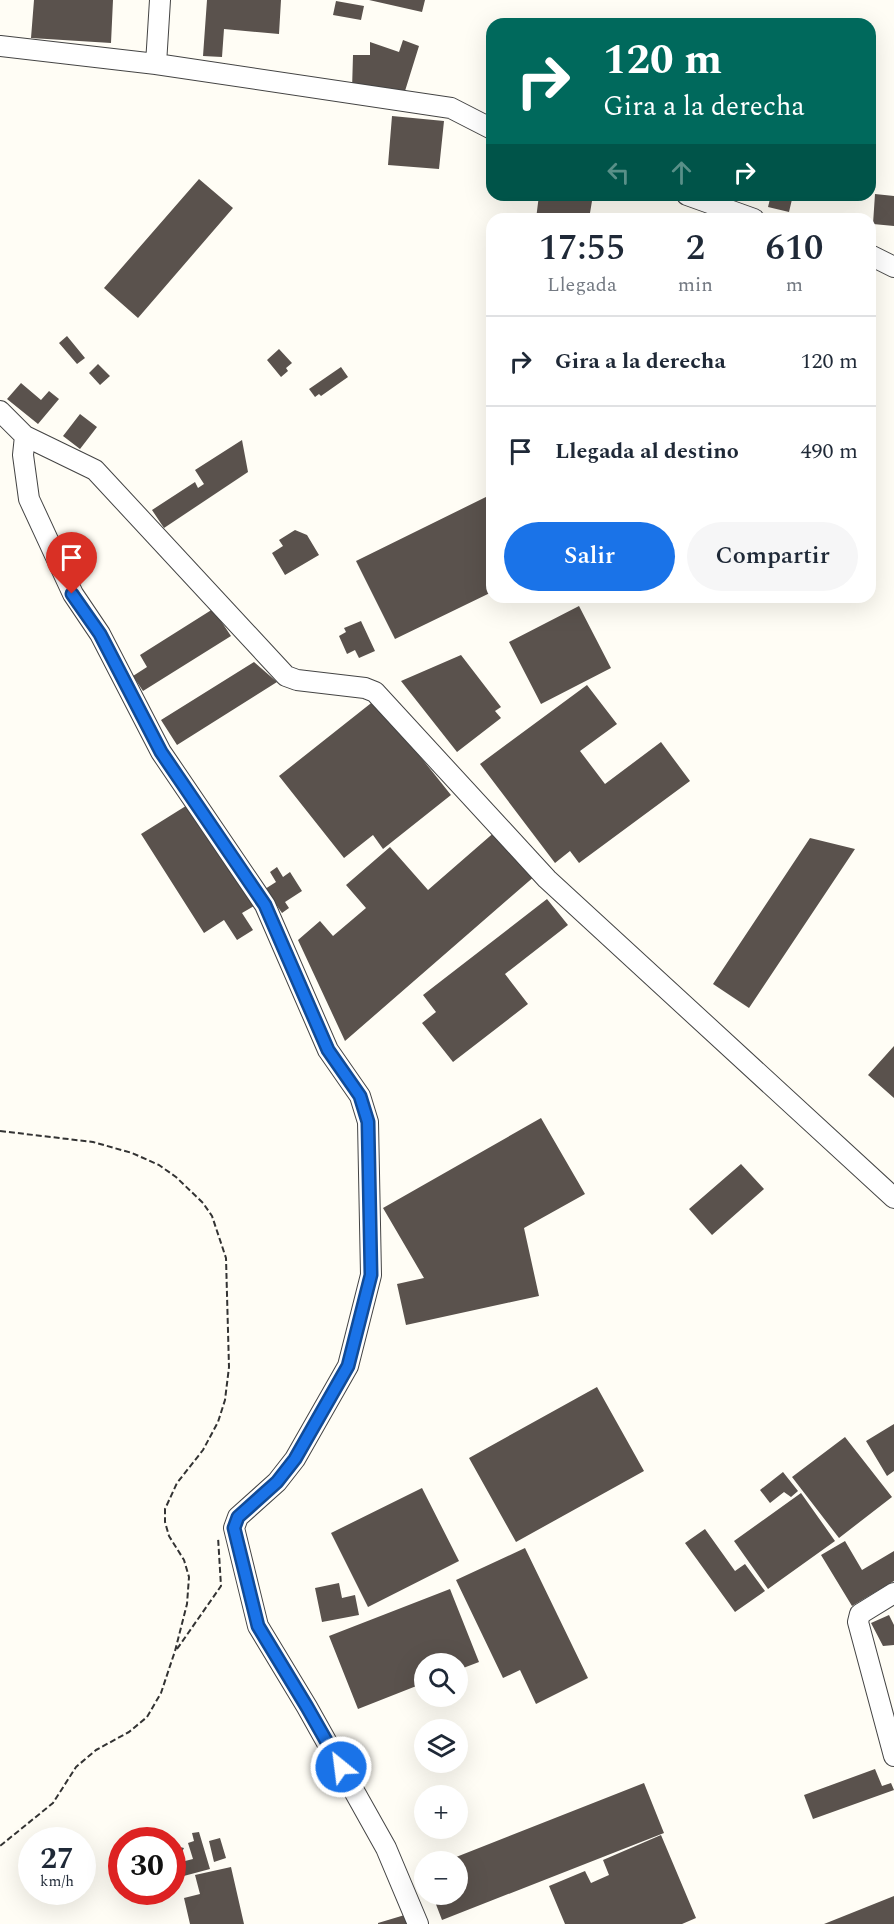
<!DOCTYPE html>
<html lang="es">
<head>
<meta charset="utf-8">
<style>
	:root { --surface:#fff; --page:#f6f6f7; --text:#1f2937; --muted:#747a83; --line:#e0e1e3; --accent:#1a73e8 }
	body { margin:0; font-family:Spectral,serif; background:var(--page); color:var(--text); height:100vh; display:flex; flex-direction:column; font-size:22px; white-space:nowrap }
	* { box-sizing:border-box; margin:0 }
	p { font-size:20px; color:var(--muted) }
	.icon { flex:none; width:33px; height:33px; fill:none; stroke:currentColor; stroke-width:2; stroke-linecap:round; stroke-linejoin:round }
	.map { position:relative; flex:1; overflow:hidden }
	.side { position:absolute; left:486px; top:213px; width:390px; height:390px; display:flex; flex-direction:column; background:var(--surface); border-radius:18px; box-shadow:0 6px 24px #0002 }
	.side>* { flex:none }
	.hud { position:absolute; left:486px; top:18px; width:390px; height:183px; border-radius:18px; box-shadow:0 6px 24px #0002; background:#00695c; color:#fff; overflow:hidden }
	.fabs { position:absolute; left:414px; top:1653px; display:grid; gap:12px }
	.fabs a { display:grid; place-items:center; width:54px; height:54px; border-radius:50%; background:var(--surface); box-shadow:0 6px 24px #0002; font-size:30px }
	.speed { position:absolute; left:18px; top:1827px; display:flex; gap:12px; font-size:30px; font-weight:700; text-align:center }
	.speed>* { display:grid; place-content:center; width:78px; height:78px; border-radius:50%; background:var(--surface); box-shadow:0 6px 24px #0002; line-height:1 }
	.speed small { font-size:15px; font-weight:400 }
	.speed .limit { border:9px solid #d22; background:#fff; color:#111 }
	.pin { position:absolute; display:grid; place-items:center; width:51px; height:51px; color:#fff; margin:-62px -26px; border-radius:50% 50% 50% 0; rotate:-45deg; box-shadow:0 0 6px #0007 }
	.pin .icon { rotate:45deg }
	.me { position:absolute; width:66px; margin:-33px; rotate:331deg; stroke-linejoin:round; filter:drop-shadow(0 0 4px #0008) }
	.turn { display:flex; align-items:center; gap:21px; height:126px; padding:0 18px; font-size:27px }
	.turn .icon { width:78px; height:78px; stroke-width:2.5 }
	.turn b { display:block; font-size:42px; line-height:51px }
	.lanes { display:flex; align-items:center; height:57px; padding:0 18px; background:#0003; justify-content:center; gap:30px; direction:ltr }
	.lanes .off { opacity:.35 }
	.eta { display:flex; justify-content:space-evenly; align-items:center; height:102px; text-align:center }
	.eta b { font-size:36px; font-weight:600; line-height:42px }
	.action { display:flex; gap:12px; margin-top:auto; padding:12px 18px }
	.action a { flex:1; height:69px; border-radius:36px; background:var(--accent); color:#fff; font-size:24px; font-weight:600; line-height:69px; text-align:center }
	.action a+a { background:var(--page); color:var(--text) }
	ul { padding:0; list-style:none }
	li { display:flex; align-items:center; gap:18px; height:90px; padding:0 18px; border-top:2px solid var(--line) }
	li div { flex:1 }
	li b { display:block; font-size:22px }
	li em { font-style:normal }
	.map>svg:first-child { display:block }
</style>
</head>
<body>
<div class="map">
<svg width="894" height="1924" viewBox="0 0 894 1924">
	<rect width="100%" height="100%" fill="#fffdf5"/>
	<path fill="#5a524d" d="M34,0H113L111,43L31,38Z
		M207,0H281L279,34L224,29L222,57L203,56Z
		M369,0H425L422,12Z
		M336,1L364,6L361,20L333,15Z
		M403,40L419,46L405,91L352,90L353,55H370V42L399,52Z
		M392,116L444,121L439,169L388,165Z
		M199,179L233,208L138,318L104,288Z
		M875,194L894,196V226L873,224Z
		M539,195H593L589,219H536Z
		M771,195H793L789,212L768,207Z
		M67,336L85,358L77,364L59,343Z
		M279,349L292,363L286,368L288,371L281,377L267,360Z
		M98,364L110,376L100,385L89,373Z
		M341,367L348,377L321,396L319,394L315,397L309,389Z
		M21,383L41,400L49,391L59,399L38,424L7,399Z
		M80,414L97,427L80,449L63,436Z
		M242,440L248,472L164,528L152,510L195,482L198,488L204,484L195,470Z
		M492,494V592L395,639L356,561Z
		M295,530L307,535L319,555L285,575L272,553L283,546L279,540Z
		M579,606L611,668L541,704L509,642Z
		M213,609L231,636L143,691L133,676L147,667L140,655Z
		M361,621L375,651L359,658L355,650L347,654L339,636L346,632L344,628Z
		M461,655L501,707L495,711L501,718L457,752L401,681Z
		M254,662L277,682L177,745L161,720Z
		M587,685L617,724L580,751L605,784L661,742L690,781L579,863L570,851L555,863L480,764Z
		M375,700L451,795L383,849L373,835L344,858L279,776Z
		M189,804L254,906L242,913L253,930L237,940L224,920L204,933L141,834Z
		M497,830L536,875L345,1041L298,940L320,921L333,936L366,908L346,885L390,847L428,890Z
		M810,838L855,849L749,1008L713,984Z
		M277,867L283,877L290,872L302,891L285,902L289,908L282,913L265,889L276,882L270,872Z
		M547,899L568,925L505,974L528,1004L453,1062L422,1023L436,1012L423,995Z
		M894,1046V1098L868,1075Z
		M541,1118L585,1194L524,1228L539,1296L406,1325L397,1284L424,1278L383,1208Z
		M741,1164L764,1189L712,1235L689,1209Z
		M597,1387L644,1471L516,1542L469,1458Z
		M894,1424V1471L887,1476L866,1441Z
		M845,1437L892,1497L839,1538L792,1477Z
		M783,1472L798,1491L791,1497L784,1492L770,1503L760,1490Z
		M422,1488L459,1561L368,1607L331,1533Z
		M801,1493L835,1541L768,1589L734,1541Z
		M705,1529L735,1571L745,1564L765,1591L735,1612L685,1543Z
		M845,1541L862,1570L894,1551V1581L852,1606L821,1555Z
		M525,1548L588,1678L536,1704L520,1670L503,1678L456,1580Z
		M339,1583L342,1598L355,1595L359,1615L322,1622L315,1588Z
		M450,1589L479,1662L458,1670V1664H424V1683L358,1709L329,1636Z
		M889,1615L894,1625V1645L883,1646L871,1623Z
		M875,1769L882,1786L891,1783L894,1790L813,1819L804,1795Z
		M644,1783L664,1833L442,1920L432,1894H458V1862L446,1861Z
		M199,1832L210,1869L180,1877L177,1863L193,1859L188,1843L194,1841L192,1833Z
		M661,1835L696,1918L682,1924H565L549,1886L585,1871L591,1883L609,1875L603,1860Z
		M220,1838L226,1858L214,1862L209,1841Z
		M172,1845L184,1848L178,1860L172,1858Z
		M231,1867L244,1924H190L184,1898L200,1894L195,1875Z
		M894,1896V1924H824Z
		M408,1914L411,1924H378V1923Z"/>
	<g fill="none" stroke-linecap="round" stroke-linejoin="round">
		<g stroke="#444" stroke-width="22">
			<path id="minor" d="M0,46L156,64L451,108L492,129
				M156,64L160,0
				M687,195L754,219
				M870,255L894,267
				M0,411L25,436L95,470L286,676L297,680L365,688L375,692L547,879L894,1198
				M25,436L23,455L29,499L73,594L100,634L161,752L265,905L328,1050L360,1096L368,1122L371,1275L348,1366L295,1459L277,1482L238,1517L234,1528L258,1626L307,1707L386,1848L418,1924
				M894,1593L860,1614L858,1622L894,1756"/>
		</g>
		<path stroke="#333" stroke-width="2" stroke-dasharray="6 3" stroke-linecap="butt" d="M0,1131L93,1142L132,1153L159,1165L176,1177L203,1203L212,1216L226,1258L229,1367L225,1400L218,1422L203,1450L177,1483L165,1509V1522L169,1536L184,1560L189,1577L187,1604L175,1651L161,1693L147,1717L129,1732L96,1750L76,1767L53,1803L0,1846
			M177,1649L221,1586L218,1537"/>
		<use href="#minor" stroke="#fff" stroke-width="20"/>
	</g>
	<g fill="none" stroke-linecap="round" stroke-linejoin="round">
		<g stroke="#114b97" stroke-width="15">
			<path id="route" d="M72,594L100,634L161,752L265,905L328,1050L360,1096L368,1122L371,1275L348,1366L295,1459L277,1482L238,1517L234,1528L258,1626L307,1707L341,1767"/>
		</g>
		<use href="#route" stroke="#1a73e8" stroke-width="10"/>
	</g>
</svg>
<div class="fabs">
<a><svg class="icon" aria-label="search" viewBox="0 0 24 24"><circle cx="10" cy="10" r="6"/><path d="M15 15l6 6"/></svg></a>
<a><svg class="icon" aria-label="layers" viewBox="0 0 24 24"><path d="M12 4l9 5-9 5-9-5zM3 14l9 5 9-5"/></svg></a>
<a>+</a>
<a>−</a>
</div>
<div class="speed"><div>27<small>km/h</small></div><div class="limit">30</div></div>
<div class="pin" style="left:72px;top:594px;background:#d93025"><svg class="icon" aria-label="arrive" viewBox="0 0 24 24"><path d="M6 21V4h12l-3 4 3 4H6"/></svg></div>
<svg class="me" style="left:341px;top:1767px" viewBox="-20 -20 40 40"><circle r="17" fill="#1a73e8" stroke="#fff" stroke-width="3"/><path d="M0-11L8 9 0 5-8 9z" fill="#fff"/></svg>
<div class="hud">
<div class="turn"><svg class="icon" aria-label="right" viewBox="0 0 24 24"><path d="M7 20v-9h11M14 6l5 5-5 5"/></svg><div><b>120 m</b>Gira a la derecha</div></div>
<div class="lanes"><svg class="icon off" aria-label="left" viewBox="0 0 24 24"><path d="M17 20v-9H6M10 6l-5 5 5 5"/></svg><svg class="icon off" aria-label="ahead" viewBox="0 0 24 24"><path d="M12 20V5M6 11l6-6 6 6"/></svg><svg class="icon" aria-label="right" viewBox="0 0 24 24"><path d="M7 20v-9h11M14 6l5 5-5 5"/></svg></div>
</div>
<section class="side">
<div class="eta">
<div><b>17:55</b><p>Llegada</p></div>
<div><b>2</b><p>min</p></div>
<div><b>610</b><p>m</p></div>
</div>
<ul>
<li><svg class="icon" aria-label="right" viewBox="0 0 24 24"><path d="M7 20v-9h11M14 6l5 5-5 5"/></svg><div><b>Gira a la derecha</b></div><em>120 m</em></li>
<li><svg class="icon" aria-label="arrive" viewBox="0 0 24 24"><path d="M6 21V4h12l-3 4 3 4H6"/></svg><div><b>Llegada al destino</b></div><em>490 m</em></li>
</ul>
<div class="action"><a>Salir</a><a>Compartir</a></div>
</section>
</div>
</body>
</html>
